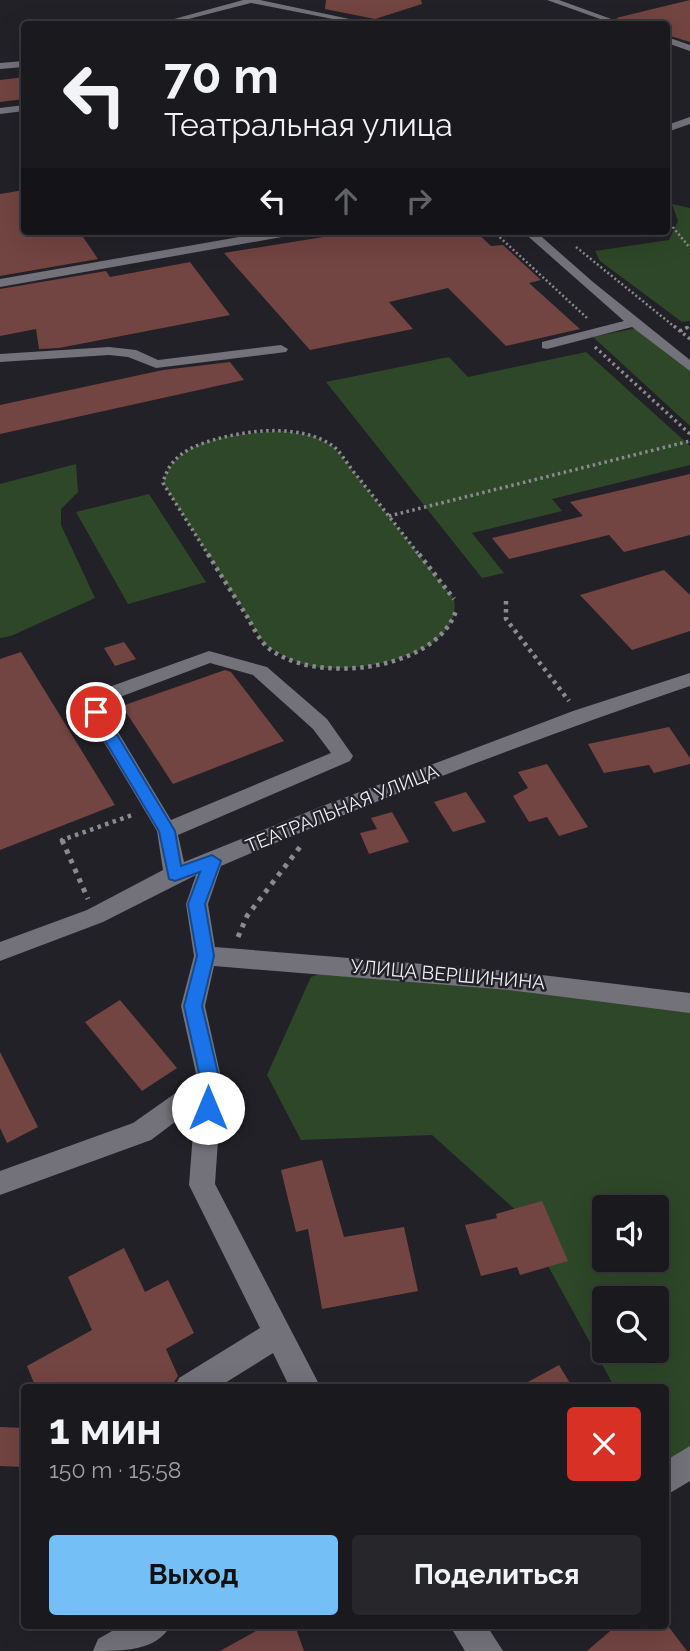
<!DOCTYPE html>
<html lang="ru">
<head>
<meta charset="utf-8">
<style>
	:root { --surface:#1a191e; --page:#27262b; --text:#f1f3f6; --muted:#9fa0a4; --line:#38383c; --accent:#74c0f6 }
	body { margin:0; font-family:Raleway,sans-serif; background:var(--page); color:var(--text); height:100vh; display:flex; flex-direction:column; font-size:26px; white-space:nowrap }
	* { box-sizing:border-box; margin:0 }
	p { font-size:23px; color:var(--muted) }
	.icon { flex:none; width:38px; height:38px; fill:none; stroke:currentColor; stroke-width:2; stroke-linecap:round; stroke-linejoin:round }
	.map { position:relative; flex:1; overflow:hidden }
	.panel { position:absolute; left:21px; top:1384px; width:648px; height:245px; display:flex; flex-direction:column; background:var(--surface); border-radius:7px; box-shadow:0 7px 28px #0002,0 0 0 2px var(--line) }
	.panel>* { flex:none }
	.hud { position:absolute; left:21px; top:21px; width:649px; height:214px; border-radius:7px; box-shadow:0 7px 28px #0002,0 0 0 2px var(--line); background:#1a191e; color:var(--text); overflow:hidden }
	.tools { position:absolute; left:592px; top:1195px; display:grid; gap:14px }
	.tools a { display:grid; place-items:center; width:77px; height:77px; border-radius:7px; background:var(--surface); box-shadow:0 7px 28px #0002,0 0 0 2px var(--line); font-size:35px }
	.pin { position:absolute; display:grid; place-items:center; width:60px; height:60px; color:#fff; margin:-30px; border:4px solid #fff; border-radius:50%; box-shadow:0 2px 7px #0007 }
	.me { position:absolute; width:77px; margin:-38px; rotate:0deg; stroke-linejoin:round; filter:drop-shadow(0 0 5px #0008) }
	.turn { display:flex; align-items:center; gap:24px; height:147px; padding:0 28px; font-size:32px }
	.turn .icon { width:91px; height:91px; stroke-width:2.5 }
	.turn b { display:block; font-size:49px; line-height:60px }
	.lanes { display:flex; align-items:center; height:66px; padding:0 28px; background:#0003; justify-content:center; gap:35px; direction:ltr }
	.lanes .off { opacity:.35 }
	.round { display:grid; place-items:center; flex:none; width:74px; height:74px; border-radius:7px; background:var(--page) }
	.headline { display:flex; align-items:center; justify-content:space-between; height:119px; padding:0 28px }
	h1 { font-size:42px; font-weight:700; line-height:52px }
	.cta { display:flex; gap:14px; margin-top:auto; padding:14px 28px }
	.cta a { flex:1; height:80px; border-radius:7px; background:var(--accent); color:#111; font-size:28px; font-weight:700; line-height:80px; text-align:center }
	.cta a+a { background:var(--page); color:var(--text) }
	.map>svg:first-child { display:block }
</style>
</head>
<body>
<div class="map">
<svg width="690" height="1651" viewBox="0 0 690 1651">
	<rect width="100%" height="100%" fill="#232128"/>
	<path fill="#2e4728" fill-rule="evenodd" d="M672,204L690,208V321L682,322L600,261L595,251L669,240L678,221Z
		M642,327L690,366V426L593,337Z
		M586,352L690,446V465L552,499L562,511L472,533L504,573L482,578L326,382L449,357L468,377Z
		M283,431L313,436L334,447L454,599C464,656 355,674 315,667C296,664 282,655 265,645L163,483C175,435 242,434 283,431Z
		M76,464L78,492L61,509V525L95,598L11,636L0,638V484Z
		M149,494L206,582L128,604L76,512Z
		M359,960L690,996V1459L665,1465V1388H615L519,1213L432,1135L301,1140L267,1075L311,977ZM604,1208H656V1260H604ZM604,1298H656V1351H604Z"/>
	<path fill="#724442" d="M326,0H421L422,4L375,19L325,9Z
		M690,0V42L667,35V24H628L616,18Z
		M24,77V99L0,102V80Z
		M24,190V231H79L98,259L0,276V194Z
		M360,231H475L491,246L503,245L541,280L529,283L580,329L506,346L448,288L389,302L413,329L310,350L224,253Z
		M190,262L230,315L59,348L39,349L36,329L0,336V289L106,271L110,277Z
		M230,362L244,380L0,434V405L163,370Z
		M690,474V535L624,552L609,535L509,559L492,538L583,516L570,502Z
		M664,570L690,595V631L632,650L580,595Z
		M124,642L136,659L115,666L104,648Z
		M21,652L115,805L0,850V659Z
		M225,670L231,672L284,741L173,784L122,706Z
		M669,727L690,758V764L654,773L649,765L604,773L588,744Z
		M547,764L588,827L559,836L547,817L529,822L513,796L528,788L518,772Z
		M466,792L486,822L453,832L434,802Z
		M392,812L409,842L369,854L360,833L377,829L371,818Z
		M120,1000L177,1068L142,1091L85,1022Z
		M0,1052L38,1127L7,1143L0,1128Z
		M322,1160L344,1237L404,1227L418,1291L322,1309L308,1229L296,1232L281,1170Z
		M542,1201L568,1261L520,1275L517,1267L481,1276L465,1225L497,1218L496,1214Z
		M124,1248L145,1292L168,1280L194,1333L166,1349L178,1376L174,1382L164,1388H36L27,1366L92,1330L68,1277Z
		M559,1365L573,1388H517Z
		M0,1427L24,1428V1467L0,1466Z
		M265,1626H295L304,1651H220Z
		M616,1626H668L687,1651H587Z"/>
	<g fill="none" stroke-linecap="round" stroke-linejoin="round">
		<path stroke="#8b8a90" stroke-width="2.5" stroke-dasharray="2 2.5" stroke-linecap="butt" d="M667,220L690,248
			M493,231L587,318
			M576,247L676,328
			M687,328L690,326"/>
		<path stroke="#8b8a90" stroke-width="3.5" stroke-dasharray="2.5 3.5" stroke-linecap="butt" d="M674,326L690,339
			M680,331L690,326
			M595,347L690,434
			M389,516L690,441
			M209,556L163,483C169,457 189,447 213,440C248,430 300,423 333,446C342,453 349,467 357,476C378,502 399,529 420,556"/>
		<path stroke="#8b8a90" stroke-width="4.5" stroke-dasharray="3.5 4.5" stroke-linecap="butt" d="M208,554C221,576 235,597 248,618C253,627 259,639 266,646C311,686 435,672 456,611
			M419,554L454,599
			M506,601V619L569,701
			M63,842L62,840L135,814"/>
		<path stroke="#8b8a90" stroke-width="5" stroke-dasharray="4.5 6" stroke-linecap="butt" d="M62,840L88,899
			M238,937L247,916L300,847"/>
		<path fill="#737179" fill-rule="evenodd" d="M243,0H260L373,24H358L251,3L169,24H156Z
			M547,0H559L625,24H614Z
			M667,37L690,45V51L667,43Z
			M24,61V67L0,69V63Z
			M24,105V111L0,114V108Z
			M690,117V124L667,132V125Z
			M273,231H299L293,235L0,287V279Z
			M522,231H535L593,282L690,360V371L632,327L547,349L542,348V342L624,321Z
			M281,345L288,349L286,352L156,368L128,357L109,355L0,362V354L109,347L136,350L158,360Z
			M209,651L267,667L327,719L353,756L350,761L178,835L184,862L320,807L573,711L690,673V686C531,740 375,800 221,866L208,904L215,947L509,971L690,993V1013L509,990L214,966L205,1006L222,1082L215,1184L321,1388H290L273,1353L217,1388H174L179,1378L260,1328L189,1185L195,1107L151,1140L0,1195V1171L133,1123L197,1078L181,1006L194,956L186,904L196,875L103,922L0,961V942L87,910L163,870L157,831L86,712L98,691ZM210,663L253,675L313,729L331,753L171,820L106,712L112,700Z
			M690,1446V1481L665,1496V1461Z
			M121,1626H170C157,1651 122,1651 93,1651L98,1639Z
			M450,1626H487L503,1651H465Z"/>
	</g>
	<path fill="#1a73e8" stroke="#114b97" stroke-width="2" d="M96,707L101,708L175,831L181,866L212,855L221,861L205,904L214,956L202,1006L220,1082L215,1114L208,1117L201,1114L198,1108L201,1082L184,1006L197,956L188,904L200,872L175,881L169,879L159,831L88,712Z"/>
	<g text-anchor="middle" stroke-width="5" stroke-linejoin="round" paint-order="stroke">
		<g font-size="19" fill="#eeedf2" stroke="#232128">
			<text transform="translate(342 808) rotate(-22)" y="7">ТЕАТРАЛЬНАЯ УЛИЦА</text>
			<text transform="translate(448 974) rotate(5)" y="7">УЛИЦА ВЕРШИНИНА</text>
		</g>
	</g>
</svg>
<div class="tools">
<a><svg class="icon" aria-label="sound" viewBox="0 0 24 24"><path d="M4 9h4l5-4v14l-5-4H4zM17 9q2 3 0 6"/></svg></a>
<a><svg class="icon" aria-label="search" viewBox="0 0 24 24"><circle cx="10" cy="10" r="6"/><path d="M15 15l6 6"/></svg></a>
</div>
<div class="pin" style="left:96px;top:712px;background:#d93025"><svg class="icon" aria-label="arrive" viewBox="0 0 24 24"><path d="M6 21V4h12l-3 4 3 4H6"/></svg></div>
<svg class="me" style="left:208px;top:1108px" viewBox="-20 -20 40 40"><circle r="19" fill="#fff"/><path d="M0-13L10 11 0 6-10 11z" fill="#1a73e8"/></svg>
<div class="hud">
<div class="turn"><svg class="icon" aria-label="left" viewBox="0 0 24 24"><path d="M17 20v-9H6M10 6l-5 5 5 5"/></svg><div><b>70 m</b>Театральная улица</div></div>
<div class="lanes"><svg class="icon" aria-label="left" viewBox="0 0 24 24"><path d="M17 20v-9H6M10 6l-5 5 5 5"/></svg><svg class="icon off" aria-label="ahead" viewBox="0 0 24 24"><path d="M12 20V5M6 11l6-6 6 6"/></svg><svg class="icon off" aria-label="right" viewBox="0 0 24 24"><path d="M7 20v-9h11M14 6l5 5-5 5"/></svg></div>
</div>
<section class="panel">
<div class="headline"><div><h1>1 мин</h1><p>150 m · 15:58</p></div><a class="round" style="background:#d93025;color:#fff"><svg class="icon" aria-label="close" viewBox="0 0 24 24"><path d="M6 6l12 12M18 6L6 18"/></svg></a></div>
<div class="cta"><a>Выход</a><a>Поделиться</a></div>
</section>
</div>
</body>
</html>
